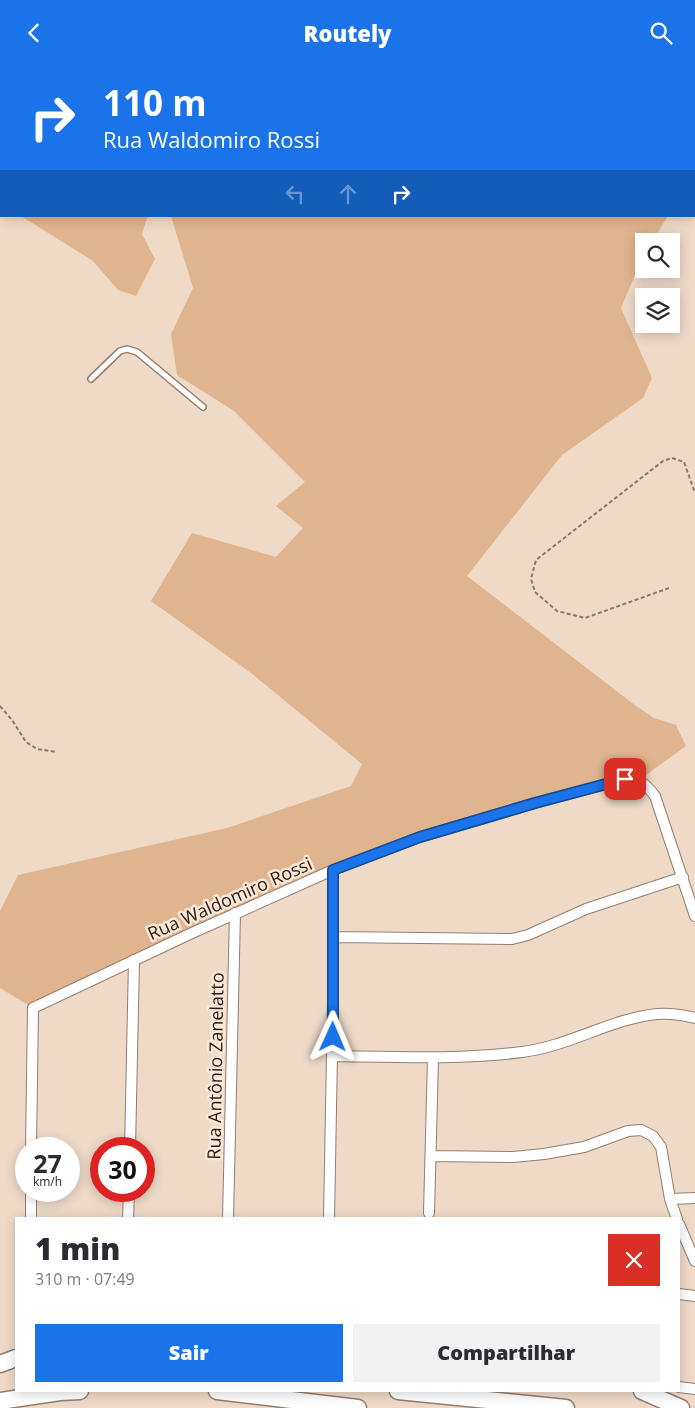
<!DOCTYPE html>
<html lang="pt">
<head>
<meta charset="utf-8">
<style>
	:root { --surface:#fff; --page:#f2f2f3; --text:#2b2b33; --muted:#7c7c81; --accent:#1a73e8 }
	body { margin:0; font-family:"Open Sans",sans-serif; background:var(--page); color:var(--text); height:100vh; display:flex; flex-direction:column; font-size:19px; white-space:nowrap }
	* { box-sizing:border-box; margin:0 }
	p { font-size:16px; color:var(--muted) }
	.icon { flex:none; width:28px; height:28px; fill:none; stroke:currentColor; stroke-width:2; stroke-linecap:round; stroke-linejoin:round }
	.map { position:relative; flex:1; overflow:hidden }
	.panel { position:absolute; left:15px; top:1152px; width:665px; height:175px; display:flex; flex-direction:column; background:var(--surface); border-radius:0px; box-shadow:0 2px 12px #0003 }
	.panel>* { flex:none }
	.banner { position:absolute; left:0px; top:0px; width:695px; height:152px; box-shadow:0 2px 12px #0003; background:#1a73e8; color:#fff; overflow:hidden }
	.tools { position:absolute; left:635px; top:168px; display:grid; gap:10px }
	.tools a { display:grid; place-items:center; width:45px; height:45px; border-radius:0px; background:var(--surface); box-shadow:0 2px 12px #0003; font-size:25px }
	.speed { position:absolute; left:15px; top:1072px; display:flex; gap:10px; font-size:25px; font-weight:700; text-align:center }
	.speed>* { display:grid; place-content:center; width:65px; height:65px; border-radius:50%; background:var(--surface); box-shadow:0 2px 12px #0003; line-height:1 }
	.speed small { font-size:12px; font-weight:400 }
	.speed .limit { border:8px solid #d22; background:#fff; color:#111 }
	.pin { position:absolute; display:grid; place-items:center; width:42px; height:42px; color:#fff; margin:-21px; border-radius:10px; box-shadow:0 2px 8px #0006 }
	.me { position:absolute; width:55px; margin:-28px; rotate:1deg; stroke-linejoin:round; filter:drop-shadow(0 0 4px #0008) }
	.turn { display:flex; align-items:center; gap:18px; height:105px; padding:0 20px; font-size:22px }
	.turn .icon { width:65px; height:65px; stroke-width:2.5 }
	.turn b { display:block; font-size:35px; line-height:42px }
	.lanes { display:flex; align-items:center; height:48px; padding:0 20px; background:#0003; justify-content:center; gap:25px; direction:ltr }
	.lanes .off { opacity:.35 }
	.round { display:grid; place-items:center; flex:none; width:52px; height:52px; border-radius:0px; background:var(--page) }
	.summary { display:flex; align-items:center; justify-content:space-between; height:85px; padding:0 20px }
	h1 { font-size:30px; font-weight:800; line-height:38px }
	.button { display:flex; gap:10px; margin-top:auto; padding:10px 20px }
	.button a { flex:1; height:58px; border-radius:0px; background:var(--accent); color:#fff; font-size:20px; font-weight:800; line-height:58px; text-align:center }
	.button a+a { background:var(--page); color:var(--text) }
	header { display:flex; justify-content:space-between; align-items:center; height:65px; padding:0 20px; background:var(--accent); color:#fff; font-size:22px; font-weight:800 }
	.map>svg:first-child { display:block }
</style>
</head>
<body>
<header><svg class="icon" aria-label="back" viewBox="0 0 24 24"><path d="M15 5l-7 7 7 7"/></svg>Routely<svg class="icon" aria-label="search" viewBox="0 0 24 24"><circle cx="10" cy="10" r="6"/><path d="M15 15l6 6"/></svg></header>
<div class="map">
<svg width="695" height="1343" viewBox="0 0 695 1343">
	<rect width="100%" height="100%" fill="#efdac8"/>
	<path fill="#e0b48e" d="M0,0H112L1,1L0,87Z
		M376,0H695V16L694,18V1Z
		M21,151H152L147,153L142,169L155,194L136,231L118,225L93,196Z
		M171,151H668L652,176H644V189L621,243L652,313L643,333L562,390L467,511L636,641L654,653L676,660L686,681L639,715L535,738L333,805L33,943L0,923V846L18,810L227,763L351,721L362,699L251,608L151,536L192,468L276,492L303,463L276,441L305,417L234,346L177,310L171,269L193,223Z"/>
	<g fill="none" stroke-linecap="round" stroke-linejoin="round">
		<g stroke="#927f6f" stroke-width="8">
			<path id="lane" d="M91,314L120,286L127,284L137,287L203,342"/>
		</g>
		<g stroke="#927f6f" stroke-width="12">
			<path id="street" d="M119,1V0
				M128,1L130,0
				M0,97L1,96
				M333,872L512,874L528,870L586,844L683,812
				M332,991C396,992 459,995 522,987C570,981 610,954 657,949C669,948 683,950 695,953
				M31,1084L33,943L192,868L333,805L420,772L535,738L625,714C642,716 645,718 655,731L695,851
				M130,1084L134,895
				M431,1091L513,1092L544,1089L584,1082L628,1066L641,1065L653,1071L661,1082L670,1134L677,1154
				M31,1126V1154
				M670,1134L695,1133
				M429,1148L433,993
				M128,1154L129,1126
				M228,1154L235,848
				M329,1154L333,933V805
				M679,1159L695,1196
				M679,1229L695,1231
				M679,1322L695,1324"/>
		</g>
		<g stroke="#927f6f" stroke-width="19">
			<path id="primary" d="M0,1299L16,1293
				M217,1326L358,1343
				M398,1326L566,1343
				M642,1326L681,1343
				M0,1336L60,1327L80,1326"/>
		</g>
		<path stroke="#887a6e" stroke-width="2" stroke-dasharray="4 2.5" stroke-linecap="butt" d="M669,523L585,553L557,546L535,527L531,514L536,495L663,396L672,393L684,397L695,428
			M0,641L12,655L26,677L37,684L57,687"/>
		<use href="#lane" stroke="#fff" stroke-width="5"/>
		<use href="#street" stroke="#fff" stroke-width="10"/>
		<use href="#primary" stroke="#fff" stroke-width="16"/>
	</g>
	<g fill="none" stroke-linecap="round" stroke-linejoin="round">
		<g stroke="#114b97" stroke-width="12">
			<path id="route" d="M333,972V805L420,772L535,738L625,714"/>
		</g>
		<use href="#route" stroke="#1a73e8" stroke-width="9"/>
	</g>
	<g text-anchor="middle" stroke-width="5" stroke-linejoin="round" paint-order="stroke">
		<g font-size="18" fill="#231b15" stroke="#fde7d5">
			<text transform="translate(230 834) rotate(-24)" y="6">Rua Waldomiro Rossi</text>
			<text transform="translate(216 1001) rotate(-89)" y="6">Rua Antônio Zanelatto</text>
		</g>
	</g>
</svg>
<div class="tools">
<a><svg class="icon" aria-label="search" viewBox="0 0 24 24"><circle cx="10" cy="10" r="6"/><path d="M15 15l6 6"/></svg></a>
<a><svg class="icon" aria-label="layers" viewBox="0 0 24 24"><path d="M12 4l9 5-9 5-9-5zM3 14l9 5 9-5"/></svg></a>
</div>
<div class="speed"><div>27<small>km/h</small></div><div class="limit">30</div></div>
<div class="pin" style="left:625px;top:714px;background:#d93025"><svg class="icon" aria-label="arrive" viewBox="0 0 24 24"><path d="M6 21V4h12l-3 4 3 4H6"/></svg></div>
<svg class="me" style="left:333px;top:972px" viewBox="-20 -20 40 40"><path d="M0-17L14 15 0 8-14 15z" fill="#1a73e8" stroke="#fff" stroke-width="4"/></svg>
<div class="banner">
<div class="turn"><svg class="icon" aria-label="right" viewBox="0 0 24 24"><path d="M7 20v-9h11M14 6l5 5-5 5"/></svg><div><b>110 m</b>Rua Waldomiro Rossi</div></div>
<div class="lanes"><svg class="icon off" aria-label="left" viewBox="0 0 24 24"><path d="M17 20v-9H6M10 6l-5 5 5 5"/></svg><svg class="icon off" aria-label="ahead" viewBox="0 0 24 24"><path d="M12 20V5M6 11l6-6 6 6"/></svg><svg class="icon" aria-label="right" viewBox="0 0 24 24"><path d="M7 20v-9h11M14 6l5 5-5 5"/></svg></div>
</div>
<section class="panel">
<div class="summary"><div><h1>1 min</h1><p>310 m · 07:49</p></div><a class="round" style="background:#d93025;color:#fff"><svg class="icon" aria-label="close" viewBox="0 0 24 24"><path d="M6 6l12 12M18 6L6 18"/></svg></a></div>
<div class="button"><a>Sair</a><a>Compartilhar</a></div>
</section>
</div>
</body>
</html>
